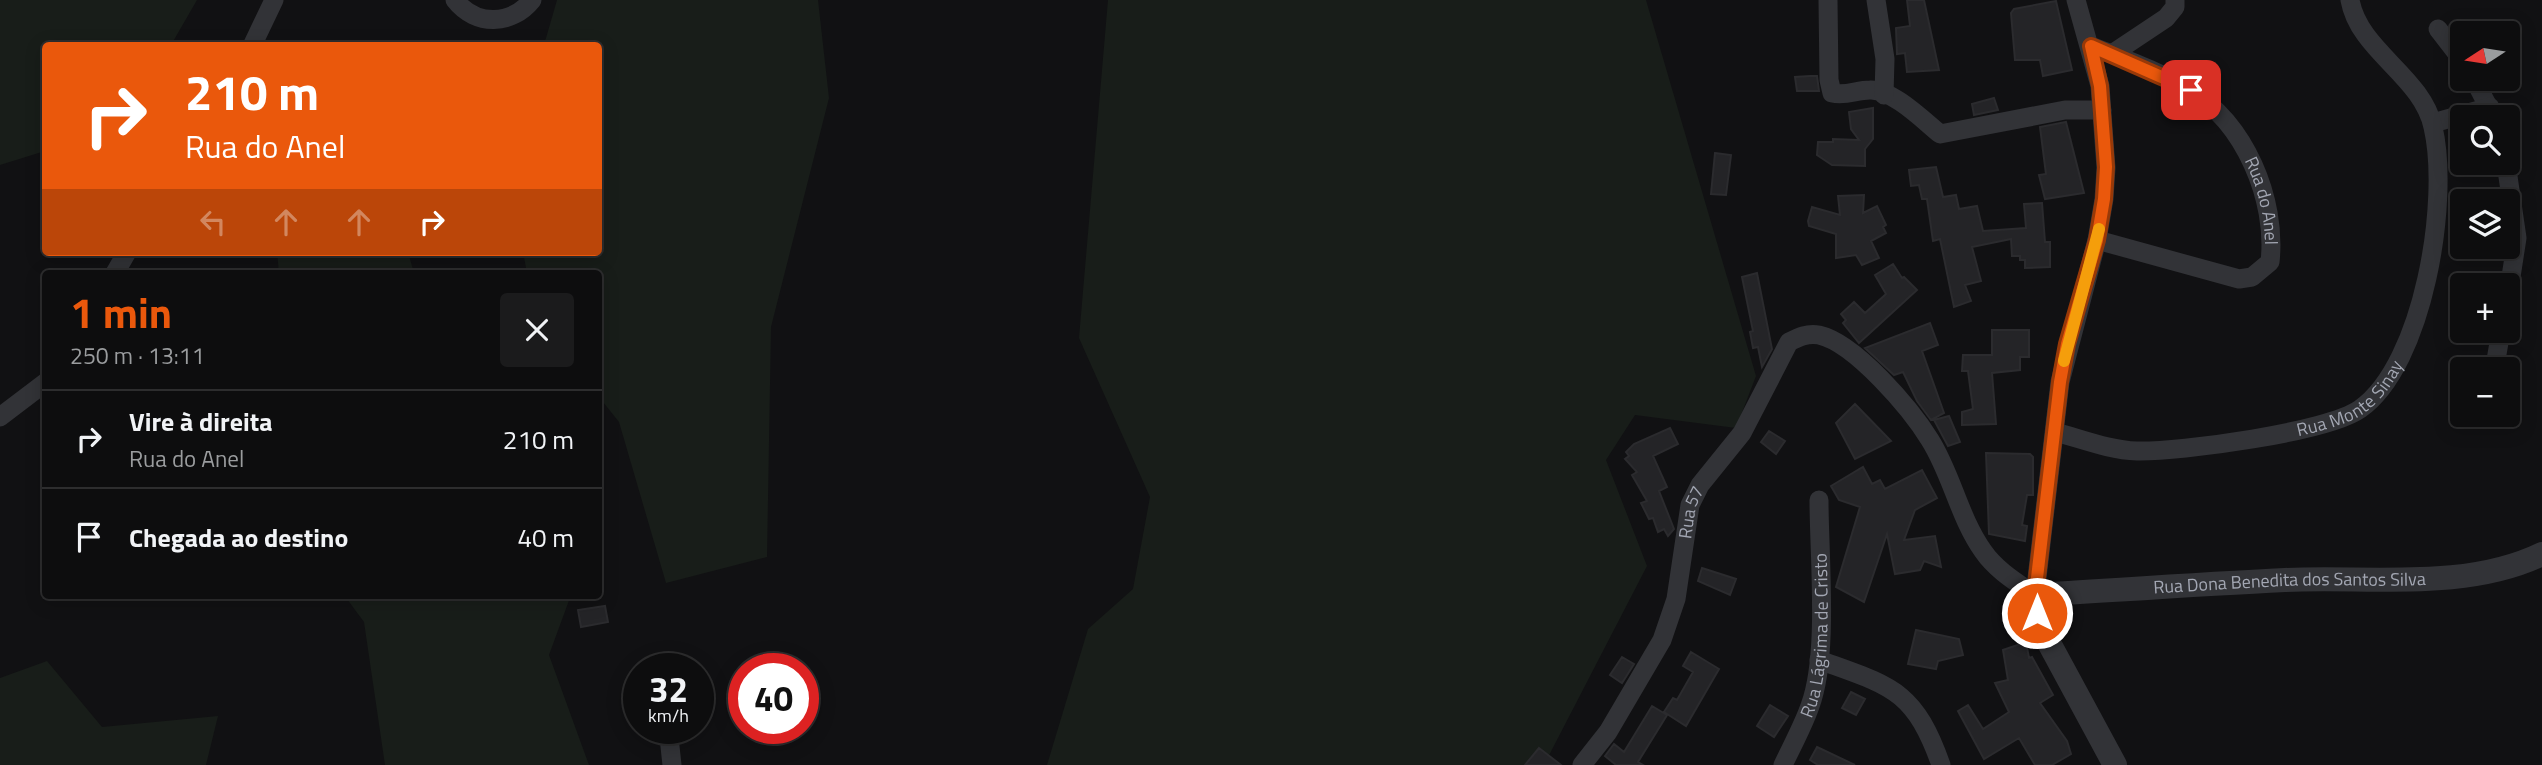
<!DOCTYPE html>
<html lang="pt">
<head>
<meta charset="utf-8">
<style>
	:root { --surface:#0d0d0e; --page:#1b1b1c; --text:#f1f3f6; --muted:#9a9c9e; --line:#2d2d2e; --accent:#ea580c }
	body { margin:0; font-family:"Titillium Web",sans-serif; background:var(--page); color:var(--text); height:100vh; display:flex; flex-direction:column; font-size:26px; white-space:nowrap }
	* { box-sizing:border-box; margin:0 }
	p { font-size:23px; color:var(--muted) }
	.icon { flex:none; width:38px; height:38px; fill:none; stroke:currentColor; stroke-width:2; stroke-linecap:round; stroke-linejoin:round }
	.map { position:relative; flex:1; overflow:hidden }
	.panel { position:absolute; left:42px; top:270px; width:560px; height:329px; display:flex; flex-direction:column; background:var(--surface); border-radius:7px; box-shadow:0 4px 18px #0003,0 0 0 2px var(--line) }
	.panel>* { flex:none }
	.guide { position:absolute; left:42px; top:42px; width:560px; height:214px; border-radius:7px; box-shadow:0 4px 18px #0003,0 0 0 2px var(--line); background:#ea580c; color:#fff; overflow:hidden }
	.needle { width:46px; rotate:258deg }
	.controls { position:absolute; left:2450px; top:21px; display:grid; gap:14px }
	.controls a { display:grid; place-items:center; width:70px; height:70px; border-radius:7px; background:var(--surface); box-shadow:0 4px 18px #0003,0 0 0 2px var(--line); font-size:35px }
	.speed { position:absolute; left:623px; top:653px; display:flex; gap:14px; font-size:35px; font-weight:700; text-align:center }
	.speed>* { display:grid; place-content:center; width:91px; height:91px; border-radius:50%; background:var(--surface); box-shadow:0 4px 18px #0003,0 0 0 2px var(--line); line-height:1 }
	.speed small { font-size:18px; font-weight:400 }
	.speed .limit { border:10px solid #d22; background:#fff; color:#111 }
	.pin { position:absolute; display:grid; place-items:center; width:60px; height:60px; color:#fff; margin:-30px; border-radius:14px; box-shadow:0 4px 10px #0006 }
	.me { position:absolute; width:77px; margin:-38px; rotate:0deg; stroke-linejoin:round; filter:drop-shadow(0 0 5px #0008) }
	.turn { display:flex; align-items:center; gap:24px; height:147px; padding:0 28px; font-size:32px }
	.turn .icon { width:91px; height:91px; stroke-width:2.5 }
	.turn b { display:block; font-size:49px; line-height:60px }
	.lanes { display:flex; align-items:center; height:66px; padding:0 28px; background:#0003; justify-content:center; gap:35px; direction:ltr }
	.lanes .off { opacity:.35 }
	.round { display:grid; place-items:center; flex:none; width:74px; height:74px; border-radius:7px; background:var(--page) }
	.overview { display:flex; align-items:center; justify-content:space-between; height:119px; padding:0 28px }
	h1 { font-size:42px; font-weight:700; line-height:52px; color:var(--accent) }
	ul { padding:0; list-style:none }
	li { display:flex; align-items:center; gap:21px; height:98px; padding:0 28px; border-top:2px solid var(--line) }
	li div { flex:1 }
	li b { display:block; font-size:26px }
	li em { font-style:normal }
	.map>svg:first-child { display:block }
</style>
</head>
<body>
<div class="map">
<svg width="2542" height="765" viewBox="0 0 2542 765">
	<rect width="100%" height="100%" fill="#111113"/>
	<path fill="#181d19" d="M0,0H197L171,45L46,46L45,151L0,165Z
		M557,0H818L829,98L771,327L767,557L666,583L619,422L599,397L598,273H527L523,252H598V46L544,45Z
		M1108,0H1646L1756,376L1736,428L1635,415L1606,460L1647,566L1544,765H1047L1088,629L1133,589L1150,497L1079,338Z
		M277,252H408L414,273H279Z
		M344,595H571L549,655L589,765H385L364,622Z
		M47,661L102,727L218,716L206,765H0V678Z"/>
	<path fill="#242427" stroke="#2b2b2e" stroke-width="2" d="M1907,0H1924L1939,70L1907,72L1905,53L1897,54L1896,28L1910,26Z
		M2056,1L2072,70L2043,76L2040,60H2015L2011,13L2014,9Z
		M1810,76H1817L1819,91H1797L1795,77Z
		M1994,98L1998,110L1974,115L1972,104Z
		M1873,108V139L1865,149V166L1832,165L1817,155L1818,142H1833V139L1859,140L1851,129L1849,112Z
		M2066,122L2084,193L2045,199L2039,175L2046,174L2040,127Z
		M1715,153L1731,155L1726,195L1711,194Z
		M1936,167L1943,197L1956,195L1959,209L1977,206L1983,231L2026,228L2024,204L2042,203L2045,242H2050V267L2025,268V260H2020V256H2012L2011,239L1972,247L1981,281L1965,285L1971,301L1954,307L1940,239L1933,241L1927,199H1922L1919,185L1911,186L1909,170Z
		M1864,195L1863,213L1877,206L1886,225L1883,227L1886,233L1871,241L1879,258L1862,265L1856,255L1836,258V234L1809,226L1808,221L1812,207L1840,215L1838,196Z
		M1893,264L1902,278L1904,277L1917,290L1859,343L1843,323L1846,320L1841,314L1854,302L1865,313L1886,294L1875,275Z
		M1757,273L1772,349L1762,367L1758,347L1753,348L1750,332L1753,331L1742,277Z
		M1930,323L1938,345L1922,351L1944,413L1931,420L1917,401L1903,372L1894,375L1865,348Z
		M1992,330H2029V357H2020V370L1992,373L1996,424L1962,425V412L1973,409L1968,371H1962L1963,355H1992Z
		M1855,404L1891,441L1855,459L1836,423Z
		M1949,416L1960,442L1948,446L1934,420Z
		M1670,428L1678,444L1653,456L1667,487L1659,491L1674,529L1668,536L1664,529L1658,532L1653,518L1649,519L1641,503L1647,501L1632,475L1637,472L1625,459L1629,456L1626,452L1634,444Z
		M1769,431L1785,441L1776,454L1761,442Z
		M1986,453L2030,454L2033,457V495H2027L2022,525L2027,526L2025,541L1989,534Z
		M1863,467L1872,484L1880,480L1885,489L1922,470L1937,498L1915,510L1904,540L1935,536L1941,567L1924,561L1920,570L1895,574L1887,534L1864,602L1836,587L1860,507L1839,500L1831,486Z
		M1702,568L1736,579L1730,595L1698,581Z
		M605,606L608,622L581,627L578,610Z
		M1916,630L1959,639L1963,655L1938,661L1936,669L1908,664Z
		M2026,642L2029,658L2032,657L2053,695L2040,703L2067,741L2071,754L2052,765H2035L2019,738L1984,759L1958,711L1968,705L1983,729L2009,712L1995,683L2008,680L2003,650Z
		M1691,652L1719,669L1686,726L1664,712L1673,698L1677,700L1693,672L1683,666Z
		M1622,657L1634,664L1622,683L1610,675Z
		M1851,692L1865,699L1856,715L1842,708Z
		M1770,705L1788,716L1774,737L1757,726Z
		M1652,706L1667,715L1638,762L1643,765H1616L1605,756L1614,744L1624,752Z
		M1817,747L1855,765H1818L1810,760Z
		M1539,748L1561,765H1525Z"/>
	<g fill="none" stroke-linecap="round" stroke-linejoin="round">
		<g stroke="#323337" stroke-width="19">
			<path d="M455,0C476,27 512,25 532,0"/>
			<path d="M1828,0L1829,80L1832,93C1847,96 1856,90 1870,90C1892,89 1924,121 1940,134L2065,110H2102"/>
			<path d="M1876,0L1885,59L1884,95"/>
			<path d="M2438,29L2462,60"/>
			<path d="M252,46L274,0"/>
			<path id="s1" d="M2091,46C2124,59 2159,71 2189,90C2245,122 2277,200 2270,262L2252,277L2239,279L2097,240"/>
			<path d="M2112,54L2166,18L2175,7V0"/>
			<path d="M2474,79L2493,116"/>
			<path d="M2433,123L2490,107"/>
			<path d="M2506,163L2517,238L2508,296"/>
			<path d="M115,273L127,252"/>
			<path d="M2496,360L2501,331"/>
			<path d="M0,417L46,382"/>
			<path id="s2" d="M2055,432C2082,439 2109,450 2137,451C2180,452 2328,432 2360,409C2424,364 2450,200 2433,127C2422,76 2359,51 2350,0"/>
			<path d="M1819,660C1891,686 1914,689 1941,765"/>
			<path d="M662,664V668"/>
			<path d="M668,728L672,765"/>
			<path id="s3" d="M1582,765L1608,732L1662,640L1676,599L1690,505L1700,485L1742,433L1789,342C1799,337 1807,333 1819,335C1855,343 1911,409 1930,440C1952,475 1959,517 1983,551C1996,570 2016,582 2035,595L2060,382L2097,240L2104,199L2106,168L2100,86L2076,0"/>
			<path id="s4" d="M1783,765C1792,746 1803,726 1810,706C1829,655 1819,557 1819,500"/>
		</g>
		<path stroke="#323337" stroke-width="24" id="s5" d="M2115,765L2042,630L2035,595C2118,590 2202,584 2285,580C2368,576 2466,591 2542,554"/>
	</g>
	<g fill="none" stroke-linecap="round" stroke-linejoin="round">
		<g stroke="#983908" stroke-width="18">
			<path id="route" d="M2037,613L2035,595L2060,382L2067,344L2097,240L2104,199L2106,167L2100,86L2091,46L2191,90"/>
		</g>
		<use href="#route" stroke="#ea580c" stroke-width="12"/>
		<path stroke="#f59e0b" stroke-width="12" d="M2064,361L2099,229"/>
	</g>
	<g text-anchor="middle" stroke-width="7" stroke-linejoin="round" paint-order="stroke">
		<g font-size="18" fill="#a3a7b3" stroke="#0c0c0d">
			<text dy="6" stroke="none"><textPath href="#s1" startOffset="245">Rua do Anel</textPath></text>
			<text dy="6" stroke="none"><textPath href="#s2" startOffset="310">Rua Monte Sinay</textPath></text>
			<text dy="6" stroke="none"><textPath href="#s3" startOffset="280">Rua 57</textPath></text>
			<text dy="6" stroke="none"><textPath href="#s5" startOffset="444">Rua Dona Benedita dos Santos Silva</textPath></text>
			<text dy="6" stroke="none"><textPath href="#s4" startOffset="136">Rua Lágrima de Cristo</textPath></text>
		</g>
	</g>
</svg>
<div class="controls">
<a><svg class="needle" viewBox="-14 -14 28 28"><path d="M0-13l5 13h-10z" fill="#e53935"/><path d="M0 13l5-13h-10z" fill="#9a9c9e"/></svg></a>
<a><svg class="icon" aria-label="search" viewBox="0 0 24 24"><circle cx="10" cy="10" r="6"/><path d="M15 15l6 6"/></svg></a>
<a><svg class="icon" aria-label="layers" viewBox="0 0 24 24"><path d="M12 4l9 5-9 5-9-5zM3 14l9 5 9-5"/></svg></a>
<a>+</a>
<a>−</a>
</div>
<div class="speed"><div>32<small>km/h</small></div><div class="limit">40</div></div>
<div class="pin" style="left:2191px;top:90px;background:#d93025"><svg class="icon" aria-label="arrive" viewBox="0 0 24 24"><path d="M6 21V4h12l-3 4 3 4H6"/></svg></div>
<svg class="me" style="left:2037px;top:613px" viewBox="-20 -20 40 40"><circle r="17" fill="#ea580c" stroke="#fff" stroke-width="3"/><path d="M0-11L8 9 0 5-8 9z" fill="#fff"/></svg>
<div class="guide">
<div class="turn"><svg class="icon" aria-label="right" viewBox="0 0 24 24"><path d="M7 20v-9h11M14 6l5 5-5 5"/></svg><div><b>210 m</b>Rua do Anel</div></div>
<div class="lanes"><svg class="icon off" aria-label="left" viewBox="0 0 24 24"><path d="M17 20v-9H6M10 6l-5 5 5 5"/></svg><svg class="icon off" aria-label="ahead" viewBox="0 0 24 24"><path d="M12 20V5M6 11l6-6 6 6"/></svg><svg class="icon off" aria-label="ahead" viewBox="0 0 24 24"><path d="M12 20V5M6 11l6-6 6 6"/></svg><svg class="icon" aria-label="right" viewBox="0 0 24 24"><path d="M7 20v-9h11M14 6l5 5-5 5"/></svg></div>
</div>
<section class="panel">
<div class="overview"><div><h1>1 min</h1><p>250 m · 13:11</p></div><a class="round"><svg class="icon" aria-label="close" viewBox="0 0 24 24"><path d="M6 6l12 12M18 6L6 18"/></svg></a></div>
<ul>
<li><svg class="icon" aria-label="right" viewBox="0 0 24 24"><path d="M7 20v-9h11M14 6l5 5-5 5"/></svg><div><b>Vire à direita</b><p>Rua do Anel</p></div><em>210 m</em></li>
<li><svg class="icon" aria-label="arrive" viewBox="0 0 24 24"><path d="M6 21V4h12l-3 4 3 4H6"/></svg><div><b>Chegada ao destino</b></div><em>40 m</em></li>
</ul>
</section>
</div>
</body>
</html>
